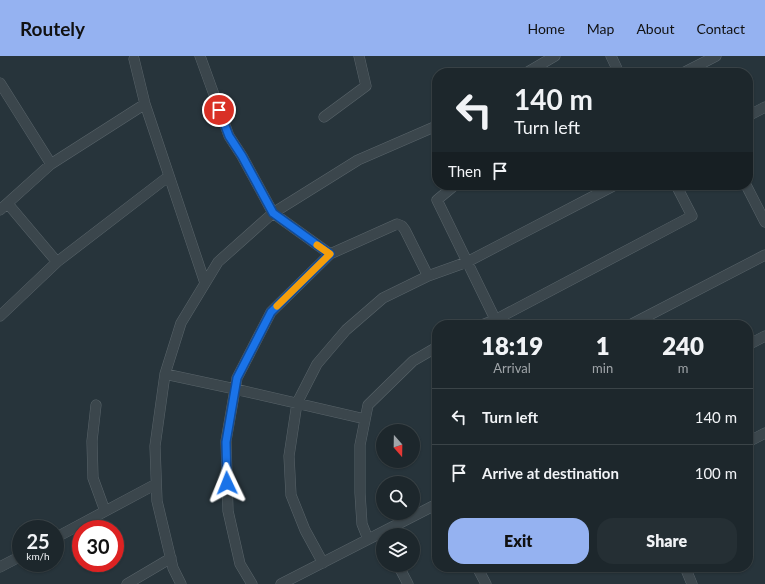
<!DOCTYPE html>
<html lang="en">
<head>
<meta charset="utf-8">
<style>
	:root { --surface:#1d272c; --page:#252f34; --text:#f1f3f6; --muted:#a0a5a9; --line:#3b4448; --accent:#95b2f1 }
	body { margin:0; font-family:Lato,sans-serif; background:var(--page); color:var(--text); height:100vh; display:flex; flex-direction:column; font-size:15px; white-space:nowrap }
	* { box-sizing:border-box; margin:0 }
	p { font-size:13px; color:var(--muted) }
	.icon { flex:none; width:22px; height:22px; fill:none; stroke:currentColor; stroke-width:2; stroke-linecap:round; stroke-linejoin:round }
	.map { position:relative; flex:1; overflow:hidden }
	.panel { position:absolute; left:432px; top:264px; width:321px; height:252px; display:flex; flex-direction:column; background:var(--surface); border-radius:16px; box-shadow:0 1px 3px #0004,0 0 0 1px var(--line) }
	.panel>* { flex:none }
	.guide { position:absolute; left:432px; top:12px; width:321px; height:122px; border-radius:16px; box-shadow:0 1px 3px #0004,0 0 0 1px var(--line); background:#1d272c; color:var(--text); overflow:hidden }
	.needle { width:26px; rotate:160deg }
	.tools { position:absolute; left:376px; top:368px; display:grid; gap:8px }
	.tools a { display:grid; place-items:center; width:44px; height:44px; border-radius:50%; background:var(--surface); box-shadow:0 1px 3px #0004,0 0 0 1px var(--line); font-size:20px }
	.speed { position:absolute; left:12px; top:464px; display:flex; gap:8px; font-size:20px; font-weight:700; text-align:center }
	.speed>* { display:grid; place-content:center; width:52px; height:52px; border-radius:50%; background:var(--surface); box-shadow:0 1px 3px #0004,0 0 0 1px var(--line); line-height:1 }
	.speed small { font-size:10px; font-weight:400 }
	.speed .limit { border:6px solid #d22; background:#fff; color:#111 }
	.pin { position:absolute; display:grid; place-items:center; width:34px; height:34px; color:#fff; margin:-17px; border:2px solid #fff; border-radius:50%; box-shadow:0 1px 4px #0007 }
	.me { position:absolute; width:44px; margin:-22px; rotate:358deg; stroke-linejoin:round; filter:drop-shadow(0 0 3px #0008) }
	.turn { display:flex; align-items:center; gap:14px; height:84px; padding:0 16px; font-size:18px }
	.turn .icon { width:52px; height:52px; stroke-width:2.5 }
	.turn b { display:block; font-size:28px; line-height:34px }
	.then { display:flex; align-items:center; height:38px; padding:0 16px; background:#0003; gap:8px; font-size:15px }
	.eta { display:flex; justify-content:space-evenly; align-items:center; height:68px; text-align:center }
	.eta b { font-size:24px; font-weight:800; line-height:28px }
	.primary-button { display:flex; gap:8px; margin-top:auto; padding:8px 16px }
	.primary-button a { flex:1; height:46px; border-radius:16px; background:var(--accent); color:#111; font-size:16px; font-weight:800; line-height:46px; text-align:center }
	.primary-button a+a { background:var(--page); color:var(--text) }
	ul { padding:0; list-style:none }
	li { display:flex; align-items:center; gap:12px; height:56px; padding:0 16px; border-top:1px solid var(--line) }
	li div { flex:1 }
	li b { display:block; font-size:15px }
	li em { font-style:normal }
	header { display:flex; align-items:center; gap:24px; box-sizing:border-box; height:56px; padding:0 20px; background:var(--accent); color:#111 }
	header strong { font-size:19px }
	nav { display:flex; gap:22px; margin-inline-start:auto; font-size:14px }
	.map>svg:first-child { display:block }
</style>
</head>
<body>
<header>
<strong>Routely</strong>
<nav><a>Home</a><a>Map</a><a>About</a><a>Contact</a></nav>
</header>
<div class="map">
<svg width="765" height="528" viewBox="0 0 765 528">
	<rect width="100%" height="100%" fill="#27343b"/>
	<g fill="none" stroke-linecap="round" stroke-linejoin="round">
		<g stroke="#59646a" stroke-width="11">
			<path id="street" d="M200,0L229,80L242,100L273,157L330,198
				M611,0L619,17
				M134,3L145,48L205,227
				M526,17L555,0
				M683,17L716,0
				M0,27L51,108
				M748,60L765,51
				M324,61L366,30L359,0
				M455,129L437,144L498,269
				M746,129L765,166
				M8,148L57,206
				M0,154L51,108L145,48
				M0,260L57,206L169,120
				M482,269L495,264L692,160L676,129
				M630,269L765,199
				M748,289L765,280
				M165,318L235,333L365,363
				M96,349L92,385L93,422L105,455
				M748,386L765,377
				M55,482L156,428
				M368,483L362,468L360,437V389L368,349L413,305L437,291
				M323,507L305,474L291,439L289,400L297,347L317,308L346,274L383,242L428,220L467,206L615,129
				M398,509L408,528
				M0,511L21,500
				M477,511L486,528
				M685,511L692,528
				M127,528L171,502
				M181,528L173,512L157,445L155,390L165,318L181,267L218,206L273,157L358,104L434,71
				M252,528L240,508L228,455L226,385L237,322L271,256L330,198L397,168L402,170L405,174L428,220
				M281,528L437,448"/>
		</g>
		<use href="#street" stroke="#3b464c" stroke-width="10"/>
	</g>
	<g fill="none" stroke-linecap="round" stroke-linejoin="round">
		<g stroke="#114b97" stroke-width="10">
			<path id="route" d="M219,54L229,80L242,100L273,157L330,198L271,256L237,322L226,386L227,427"/>
		</g>
		<use href="#route" stroke="#1a73e8" stroke-width="7"/>
		<path stroke="#f59e0b" stroke-width="7" d="M277,250L330,198L317,189"/>
	</g>
</svg>
<div class="tools">
<a><svg class="needle" viewBox="-14 -14 28 28"><path d="M0-13l5 13h-10z" fill="#e53935"/><path d="M0 13l5-13h-10z" fill="#a0a5a9"/></svg></a>
<a><svg class="icon" aria-label="search" viewBox="0 0 24 24"><circle cx="10" cy="10" r="6"/><path d="M15 15l6 6"/></svg></a>
<a><svg class="icon" aria-label="layers" viewBox="0 0 24 24"><path d="M12 4l9 5-9 5-9-5zM3 14l9 5 9-5"/></svg></a>
</div>
<div class="speed"><div>25<small>km/h</small></div><div class="limit">30</div></div>
<div class="pin" style="left:219px;top:54px;background:#d93025"><svg class="icon" aria-label="arrive" viewBox="0 0 24 24"><path d="M6 21V4h12l-3 4 3 4H6"/></svg></div>
<svg class="me" style="left:227px;top:427px" viewBox="-20 -20 40 40"><path d="M0-17L14 15 0 8-14 15z" fill="#1a73e8" stroke="#fff" stroke-width="4"/></svg>
<div class="guide">
<div class="turn"><svg class="icon" aria-label="left" viewBox="0 0 24 24"><path d="M17 20v-9H6M10 6l-5 5 5 5"/></svg><div><b>140 m</b>Turn left</div></div>
<div class="then">Then<svg class="icon" aria-label="arrive" viewBox="0 0 24 24"><path d="M6 21V4h12l-3 4 3 4H6"/></svg></div>
</div>
<section class="panel">
<div class="eta">
<div><b>18:19</b><p>Arrival</p></div>
<div><b>1</b><p>min</p></div>
<div><b>240</b><p>m</p></div>
</div>
<ul>
<li><svg class="icon" aria-label="left" viewBox="0 0 24 24"><path d="M17 20v-9H6M10 6l-5 5 5 5"/></svg><div><b>Turn left</b></div><em>140 m</em></li>
<li><svg class="icon" aria-label="arrive" viewBox="0 0 24 24"><path d="M6 21V4h12l-3 4 3 4H6"/></svg><div><b>Arrive at destination</b></div><em>100 m</em></li>
</ul>
<div class="primary-button"><a>Exit</a><a>Share</a></div>
</section>
</div>
</body>
</html>
